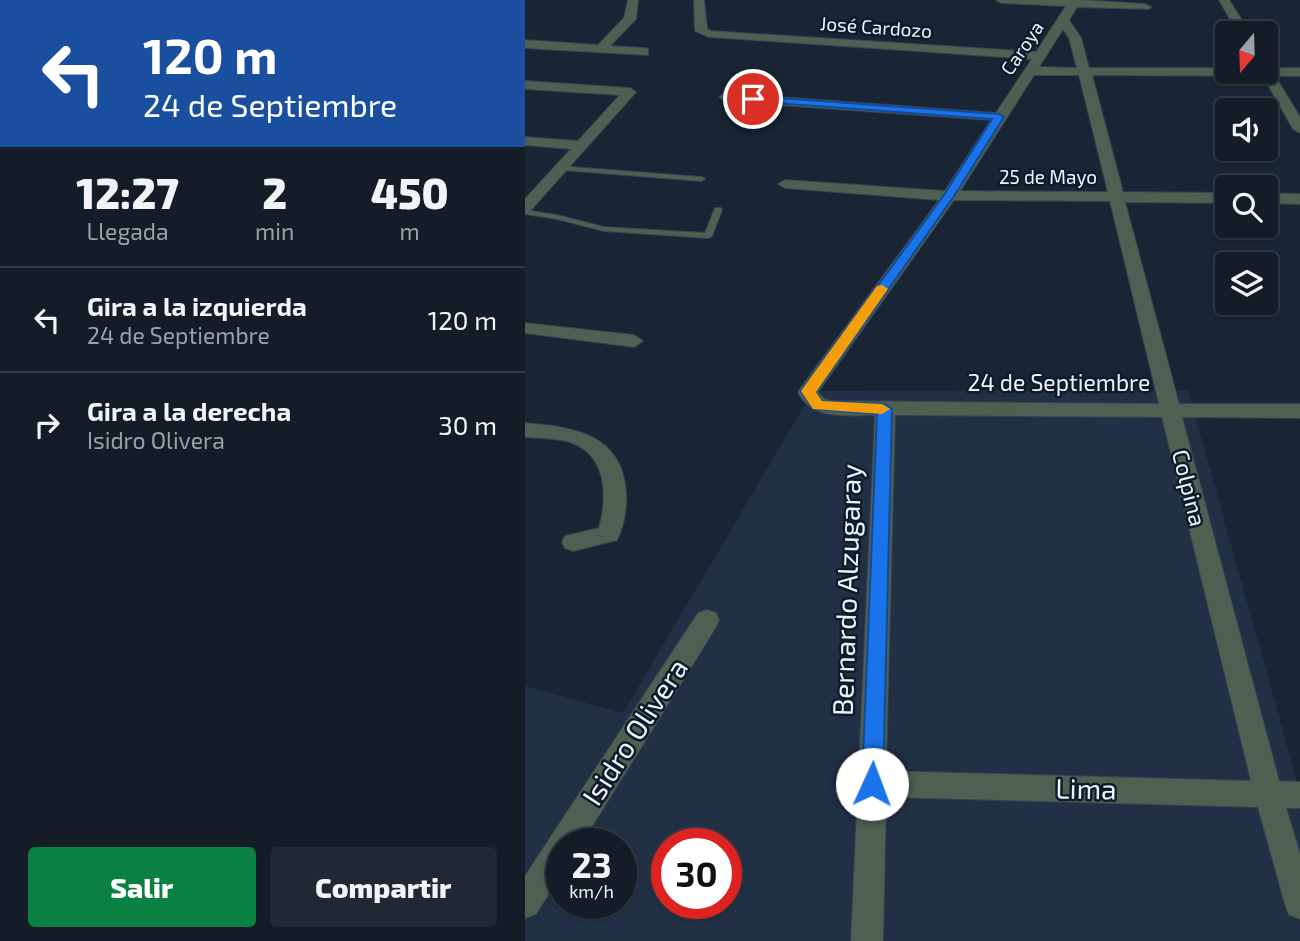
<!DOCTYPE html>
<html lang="es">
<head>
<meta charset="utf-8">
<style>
	:root { --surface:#131c27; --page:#202933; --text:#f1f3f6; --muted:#9da1a7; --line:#323a44; --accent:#0b8043 }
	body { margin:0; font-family:"Exo 2",sans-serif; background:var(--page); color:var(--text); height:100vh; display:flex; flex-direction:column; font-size:26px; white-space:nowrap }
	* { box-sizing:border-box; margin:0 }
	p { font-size:23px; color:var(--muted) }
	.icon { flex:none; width:38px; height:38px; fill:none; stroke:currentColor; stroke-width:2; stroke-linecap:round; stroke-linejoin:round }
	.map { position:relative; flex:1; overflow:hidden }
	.panel { display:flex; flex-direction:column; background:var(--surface); width:525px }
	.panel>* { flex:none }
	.hud { background:#1a4fa0; color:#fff; overflow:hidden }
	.needle { width:46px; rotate:199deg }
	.buttons { position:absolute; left:690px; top:21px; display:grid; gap:14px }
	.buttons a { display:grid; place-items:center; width:63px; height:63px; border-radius:7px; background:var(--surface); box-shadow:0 2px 5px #0004,0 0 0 2px var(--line); font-size:35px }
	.speed { position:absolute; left:21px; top:828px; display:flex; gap:14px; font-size:35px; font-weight:700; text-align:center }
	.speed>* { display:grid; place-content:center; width:91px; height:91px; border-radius:50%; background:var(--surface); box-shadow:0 2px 5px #0004,0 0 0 2px var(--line); line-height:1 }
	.speed small { font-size:18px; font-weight:400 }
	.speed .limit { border:10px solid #d22; background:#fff; color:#111 }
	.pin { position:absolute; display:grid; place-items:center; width:60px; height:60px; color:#fff; margin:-30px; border:4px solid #fff; border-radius:50%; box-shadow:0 2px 7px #0007 }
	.me { position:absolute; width:77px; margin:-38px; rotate:2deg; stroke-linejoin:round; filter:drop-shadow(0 0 5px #0008) }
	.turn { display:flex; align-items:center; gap:24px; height:147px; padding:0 28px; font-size:32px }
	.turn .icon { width:91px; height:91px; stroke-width:2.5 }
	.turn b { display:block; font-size:49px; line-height:60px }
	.eta { display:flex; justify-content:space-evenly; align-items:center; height:119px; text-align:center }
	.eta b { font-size:42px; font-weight:800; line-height:49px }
	.cta { display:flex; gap:14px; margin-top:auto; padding:14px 28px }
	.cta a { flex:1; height:80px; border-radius:7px; background:var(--accent); color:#fff; font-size:28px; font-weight:800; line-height:80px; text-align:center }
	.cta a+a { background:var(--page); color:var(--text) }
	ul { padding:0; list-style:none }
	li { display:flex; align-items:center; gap:21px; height:105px; padding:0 28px; border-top:2px solid var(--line) }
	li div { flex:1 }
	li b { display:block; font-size:26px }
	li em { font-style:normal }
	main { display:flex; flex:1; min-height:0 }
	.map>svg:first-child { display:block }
</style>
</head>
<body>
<main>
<section class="panel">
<div class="hud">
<div class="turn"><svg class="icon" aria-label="left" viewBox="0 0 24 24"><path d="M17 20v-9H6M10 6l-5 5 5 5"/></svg><div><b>120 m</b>24 de Septiembre</div></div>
</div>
<div class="eta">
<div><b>12:27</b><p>Llegada</p></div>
<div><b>2</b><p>min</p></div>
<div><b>450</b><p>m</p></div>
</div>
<ul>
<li><svg class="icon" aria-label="left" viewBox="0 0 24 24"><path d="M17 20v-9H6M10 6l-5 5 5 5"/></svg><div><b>Gira a la izquierda</b><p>24 de Septiembre</p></div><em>120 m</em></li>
<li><svg class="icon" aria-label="right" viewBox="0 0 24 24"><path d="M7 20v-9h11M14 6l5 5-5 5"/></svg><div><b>Gira a la derecha</b><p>Isidro Olivera</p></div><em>30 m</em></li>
</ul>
<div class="cta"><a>Salir</a><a>Compartir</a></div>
</section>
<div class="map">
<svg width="775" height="941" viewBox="0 0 775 941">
	<rect width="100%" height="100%" fill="#192534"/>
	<path fill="#213044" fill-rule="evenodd" d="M663,390L775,792V941H0V686L98,713L288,391ZM37,844H96V903H37ZM142,844H201V903H142Z"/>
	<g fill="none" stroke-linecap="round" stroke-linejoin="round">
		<g stroke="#364250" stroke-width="2">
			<path id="lane" d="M34,166L176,177L180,179L176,181L37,170H34Z
				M190,208H196L197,210L187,236L183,238L79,231L32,219L0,214V210L32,215L79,227L180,233Z"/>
		</g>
		<g stroke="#364250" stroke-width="2">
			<path id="street" d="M103,0H113L111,19L85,46L119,48L123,49V55L0,48V40L73,45L99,18Z
				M169,0H179L182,29L186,31L511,52L541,6L476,3L471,0H556L620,4L626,7L624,9L552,7L544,20L556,38L564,68H702V72H740V65L746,68H775V76H750L775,117V133L768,129L738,76L567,75L598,192L702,193V203L600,202L654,404H775V418L657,417L754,781L775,782V808H761L775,854V919L764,915L760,904L733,807L361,797L358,941H326L350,415C323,415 287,421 273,392L414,200L260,188L253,184L260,180L420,191L466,120L200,101L194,97L200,93L471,113L507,59L184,37L170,31ZM538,29L544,38L552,68L514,67ZM509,75H554L583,192L435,191ZM429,200L585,201L634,404L306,401L299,399L293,392ZM370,415L637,417L726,781L361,771Z
				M694,0H704L725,33H713Z
				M0,81L105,88L111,92L5,211L0,213V199L46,149L0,145V137L53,141L95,95L0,89Z
				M740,193L775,194V204L740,203Z
				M0,323L109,335L118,341L109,347L0,333Z
				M0,423C47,427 97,433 101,492C102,508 99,526 92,540L48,551L40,548L37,542L40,536L74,528C83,496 82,455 45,442C31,438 15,438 0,437Z
				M182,610L191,613L194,620L191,627L56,844H37V873L11,914L0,918V876L173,613Z"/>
		</g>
		<use href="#lane" fill="#4e6051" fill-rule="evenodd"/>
		<use href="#street" fill="#4e6051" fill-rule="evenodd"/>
	</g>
	<path fill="#1a73e8" stroke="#114b97" stroke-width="2" d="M228,96L474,114L479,117L429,196L291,392L297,401L360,404L367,409L358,784L355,791L347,794L340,791L337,784L352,414L288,409L276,391L419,195L467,119L224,101L223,99Z"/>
	<path fill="#f59e0b" d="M357,285L363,289L291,392L297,401L357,404L365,409L357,414L288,409L276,391L352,286Z"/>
	<g text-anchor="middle" stroke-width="5" stroke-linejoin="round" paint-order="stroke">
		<g font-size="19" fill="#ebf3fe" stroke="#101b2a">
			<text transform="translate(351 27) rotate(4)" y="7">José Cardozo</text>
			<text transform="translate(497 48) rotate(-56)" y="7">Caroya</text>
			<text x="523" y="184">25 de Mayo</text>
		</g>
		<g font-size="23" fill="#ebf3fe" stroke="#101b2a">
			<text x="534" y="391">24 de Septiembre</text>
			<text transform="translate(664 488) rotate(76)" y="8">Colpina</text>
		</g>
		<g font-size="28" fill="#ebf3fe" stroke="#101b2a">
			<text transform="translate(322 590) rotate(-88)" y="10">Bernardo Alzugaray</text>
			<text transform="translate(110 732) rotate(-57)" y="10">Isidro Olivera</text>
			<text transform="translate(561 789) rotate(1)" y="10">Lima</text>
		</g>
	</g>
</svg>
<div class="buttons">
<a><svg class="needle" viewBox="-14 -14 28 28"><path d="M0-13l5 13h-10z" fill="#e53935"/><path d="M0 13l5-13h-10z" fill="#9da1a7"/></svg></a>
<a><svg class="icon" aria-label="sound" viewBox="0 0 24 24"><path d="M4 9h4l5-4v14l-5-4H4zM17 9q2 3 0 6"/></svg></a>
<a><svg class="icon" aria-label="search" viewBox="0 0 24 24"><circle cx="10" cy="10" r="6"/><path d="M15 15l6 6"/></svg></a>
<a><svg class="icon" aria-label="layers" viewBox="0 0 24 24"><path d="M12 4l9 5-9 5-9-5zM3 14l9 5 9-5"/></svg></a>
</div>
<div class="speed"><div>23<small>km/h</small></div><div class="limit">30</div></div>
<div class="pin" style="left:228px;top:99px;background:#d93025"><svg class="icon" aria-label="arrive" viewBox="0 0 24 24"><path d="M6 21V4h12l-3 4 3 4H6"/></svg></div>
<svg class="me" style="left:347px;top:784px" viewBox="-20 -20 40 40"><circle r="19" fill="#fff"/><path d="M0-13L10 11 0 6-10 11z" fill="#1a73e8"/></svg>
</div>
</main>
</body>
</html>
